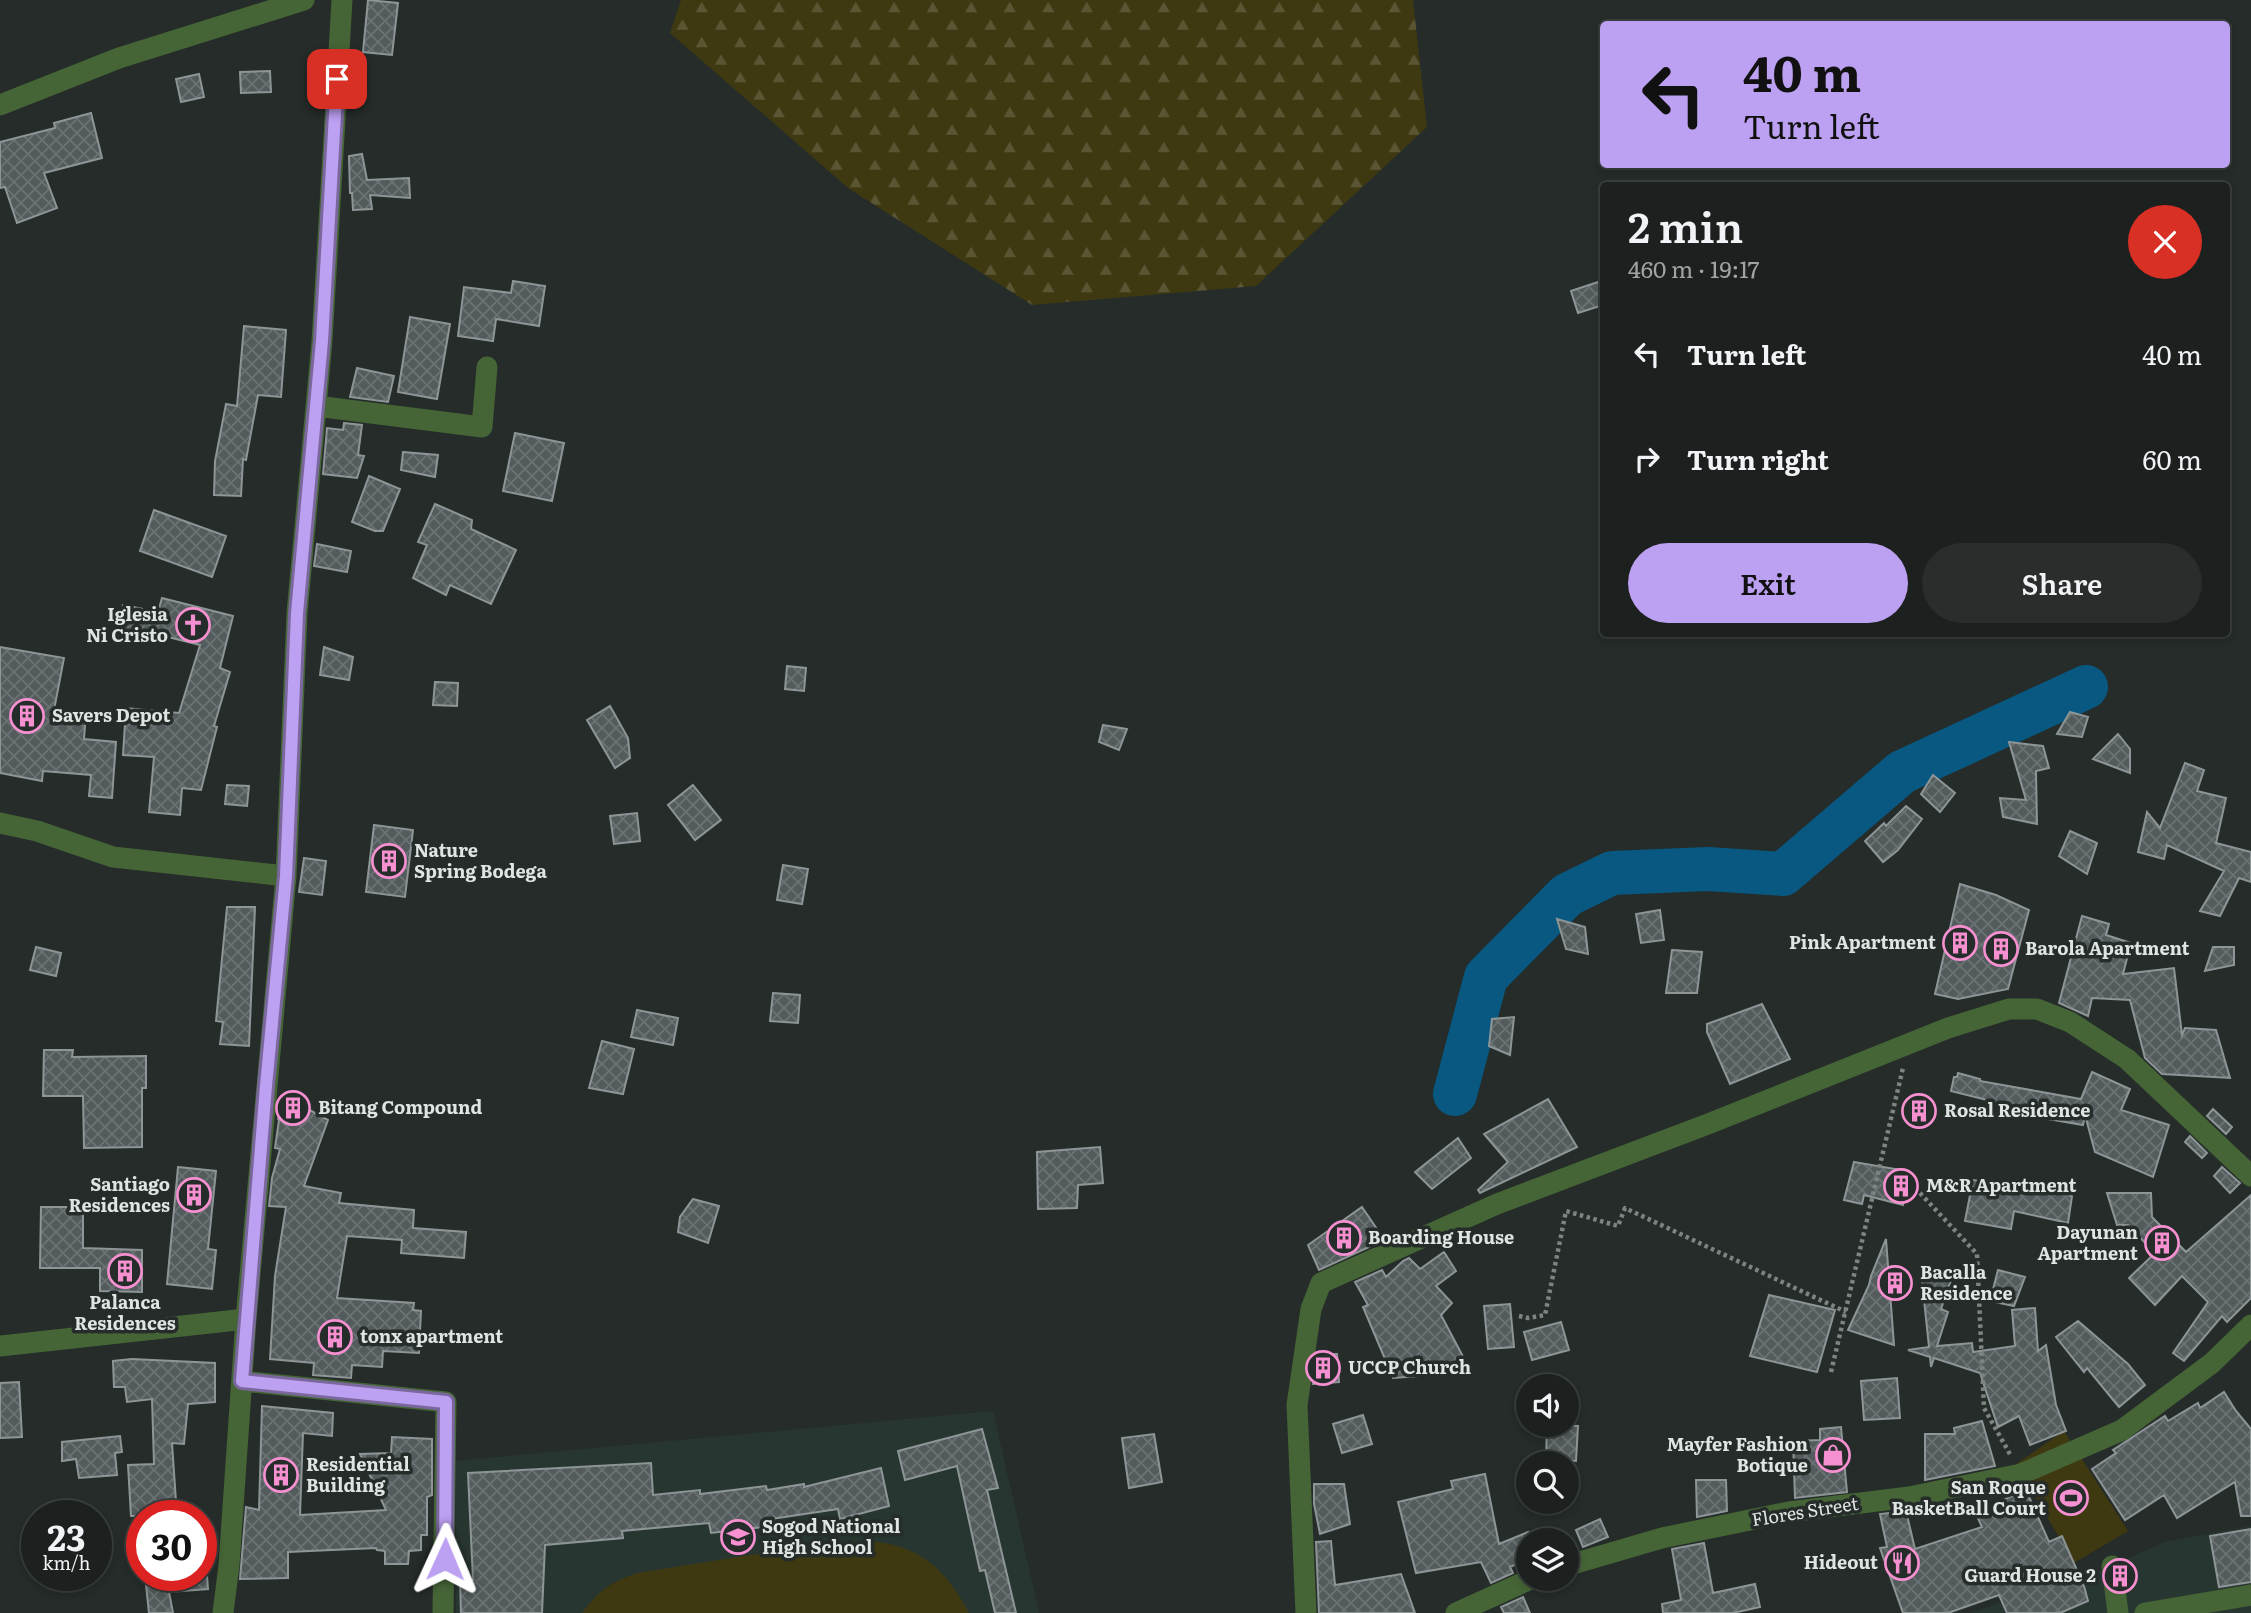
<!DOCTYPE html>
<html lang="en">
<head>
<meta charset="utf-8">
<style>
	:root { --surface:#1c211f; --page:#292e2c; --text:#f1f3f6; --muted:#a0a3a4; --line:#3a3e3d; --accent:#bca0f2 }
	body { margin:0; font-family:Literata,serif; background:var(--page); color:var(--text); height:100vh; display:flex; flex-direction:column; font-size:26px; white-space:nowrap }
	* { box-sizing:border-box; margin:0 }
	p { font-size:23px; color:var(--muted) }
	.icon { flex:none; width:38px; height:38px; fill:none; stroke:currentColor; stroke-width:2; stroke-linecap:round; stroke-linejoin:round }
	.map { position:relative; flex:1; overflow:hidden }
	.side { position:absolute; left:1600px; top:182px; width:630px; height:455px; display:flex; flex-direction:column; background:var(--surface); border-radius:7px; box-shadow:0 4px 10px #0003,0 0 0 2px var(--line) }
	.side>* { flex:none }
	.hud { position:absolute; left:1600px; top:21px; width:630px; height:147px; border-radius:7px; box-shadow:0 4px 10px #0003,0 0 0 2px var(--line); background:#bca0f2; color:#111; overflow:hidden }
	.buttons { position:absolute; left:1516px; top:1374px; display:grid; gap:14px }
	.buttons a { display:grid; place-items:center; width:63px; height:63px; border-radius:50%; background:var(--surface); box-shadow:0 4px 10px #0003,0 0 0 2px var(--line); font-size:35px }
	.speed { position:absolute; left:21px; top:1500px; display:flex; gap:14px; font-size:35px; font-weight:700; text-align:center }
	.speed>* { display:grid; place-content:center; width:91px; height:91px; border-radius:50%; background:var(--surface); box-shadow:0 4px 10px #0003,0 0 0 2px var(--line); line-height:1 }
	.speed small { font-size:18px; font-weight:400 }
	.speed .limit { border:10px solid #d22; background:#fff; color:#111 }
	.pin { position:absolute; display:grid; place-items:center; width:60px; height:60px; color:#fff; margin:-30px; border-radius:14px; box-shadow:0 4px 10px #0006 }
	.me { position:absolute; width:77px; margin:-38px; rotate:1deg; stroke-linejoin:round; filter:drop-shadow(0 0 5px #0008) }
	.turn { display:flex; align-items:center; gap:24px; height:147px; padding:0 28px; font-size:32px }
	.turn .icon { width:91px; height:91px; stroke-width:2.5 }
	.turn b { display:block; font-size:49px; line-height:60px }
	.round { display:grid; place-items:center; flex:none; width:74px; height:74px; border-radius:37px; background:var(--page) }
	.summary { display:flex; align-items:center; justify-content:space-between; height:119px; padding:0 28px }
	h1 { font-size:42px; font-weight:600; line-height:52px }
	.primary-button { display:flex; gap:14px; margin-top:auto; padding:14px 28px }
	.primary-button a { flex:1; height:80px; border-radius:42px; background:var(--accent); color:#111; font-size:28px; font-weight:600; line-height:80px; text-align:center }
	.primary-button a+a { background:var(--page); color:var(--text) }
	ul { padding:0; list-style:none }
	li { display:flex; align-items:center; gap:21px; height:105px; padding:0 28px }
	li div { flex:1 }
	li b { display:block; font-size:26px }
	li em { font-style:normal }
	.map>svg:first-child { display:block }
</style>
</head>
<body>
<div class="map">
<svg width="2251" height="1613" viewBox="0 0 2251 1613">
	<defs>
		<pattern id="forest-firs" width="22" height="20" patternUnits="userSpaceOnUse" patternTransform="scale(1.75)"><rect width="22" height="20" fill="#3e3911"/><path d="M5 1l3.5 6h-7zM16 11l3.5 6h-7z" fill="#5a5634"/></pattern>
		<pattern id="building-cross-hatch" width="8" height="8" patternUnits="userSpaceOnUse" patternTransform="scale(1.75)"><rect width="8" height="8" fill="#535b5c"/><path d="M0 0l8 8M0 8l8-8" fill="none" stroke="#6b7273"/></pattern>
	</defs>
	<rect width="100%" height="100%" fill="#252c29"/>
	<path fill="#283631" d="M993,1411L1039,1613H456L455,1461Z
		M2251,1526V1613H1970L2112,1566L2164,1542Z"/>
	<path fill="url(#forest-firs)" d="M681,0H1413L1427,127L1256,286L1032,305L848,188L670,33Z"/>
	<path fill="#3e3911" d="M2064,1431L2128,1531L2074,1563L2016,1464Z
		M853,1541C912,1540 942,1562 969,1613H582C600,1590 610,1582 638,1573L819,1544Z"/>
	<g fill="none" stroke-linecap="round" stroke-linejoin="round">
		<path stroke="#085881" stroke-width="44" d="M1455,1094L1486,977L1567,895L1612,873L1708,869L1783,874L1902,772L2086,687"/>
	</g>
	<path fill="url(#building-cross-hatch)" stroke="#8d9596" stroke-width="2" d="M368,0L398,3L392,55L363,52Z
		M270,71L271,92L241,93L240,72Z
		M199,74L204,97L181,102L176,79Z
		M91,113L102,158L44,173L57,208L17,223L5,187L0,188V142L55,128L54,123Z
		M362,154L367,180L409,178L410,198L370,195L372,209L353,210L352,193H350L349,156Z
		M513,281L545,286L539,326L496,319L493,341L458,336L464,287L511,293Z
		M1598,282L1603,295V305L1578,313L1571,291Z
		M410,317L450,324L437,399L398,392Z
		M244,326L286,330L281,397L258,395L246,460L243,459L241,496L214,495L215,461L226,404L237,406Z
		M357,368L394,376L388,402L350,397Z
		M344,423L362,425L358,455L364,456L357,478L323,474L327,428L343,430Z
		M515,433L564,443L552,501L503,491Z
		M403,452L438,455L435,477L401,470Z
		M369,476L400,489L383,531H375L352,522Z
		M435,504L472,520L471,529L516,550L491,604L450,585L446,595L413,578L427,545L418,542Z
		M154,510L226,536L212,577L140,551Z
		M317,544L351,551L347,572L314,566Z
		M162,598L233,616L220,668L230,672L214,726L217,727L201,790L182,788L180,815L149,812L154,757L123,755L126,708L179,713L200,645L140,630L137,642L117,638L123,605L158,612Z
		M0,647L64,658L54,710L86,713L84,739L116,742L112,798L89,796L91,775L43,771L42,781L0,773Z
		M324,647L353,657L349,680L320,675Z
		M787,666L806,668L804,691L785,689Z
		M435,682L458,683L457,706L433,705Z
		M610,706L628,738L630,758L615,768L587,720Z
		M2070,712L2088,717L2082,737L2057,734Z
		M1103,725L1127,729L1119,750L1099,742Z
		M2118,734L2130,749V773L2093,759Z
		M2009,742L2043,746L2049,768L2036,771L2037,824L2003,817L2000,798L2026,800Z
		M2185,763L2204,770L2197,791L2226,798L2216,843L2251,852V882L2239,878L2220,916L2200,911L2224,871L2167,845L2164,859L2138,852L2147,812L2160,828Z
		M1933,775L1955,793L1940,812L1921,794Z
		M227,785L249,786L247,806L225,804Z
		M693,785L721,820L695,840L668,805Z
		M1906,806L1922,819L1898,850L1883,862L1865,841L1884,823L1886,826Z
		M637,813L640,841L614,844L610,816Z
		M374,825L413,830L405,897L366,892Z
		M2070,831L2097,843L2087,874L2059,856Z
		M304,858L326,861L322,895L299,892Z
		M783,865L808,869L802,904L777,900Z
		M1960,884L1996,895L2029,910L2008,989L1958,999L1935,994Z
		M227,907H255L249,1046L220,1044L223,1022L216,1021Z
		M1660,910L1664,940L1641,943L1636,914Z
		M2082,916L2109,924L2106,935L2131,943L2123,974L2174,968L2182,1035L2185,1028L2216,1030L2230,1078L2162,1074L2145,1058L2130,1000L2092,998L2088,1016L2059,1003Z
		M1557,919L1585,927L1588,954L1566,949Z
		M36,947L61,953L56,976L30,970Z
		M2213,947H2234V965L2205,971Z
		M1672,950L1702,952L1697,993H1666Z
		M773,993L800,995L798,1023L770,1021Z
		M1762,1004L1790,1059L1730,1084L1707,1032V1024Z
		M637,1010L678,1018L673,1045L631,1037Z
		M1514,1017L1510,1055L1489,1046L1492,1019Z
		M602,1041L634,1049L623,1094L589,1088Z
		M44,1050H73L72,1057L146,1056V1088H142V1147L84,1148L83,1096H43Z
		M2092,1072L2130,1089L2121,1110L2169,1125L2153,1177L2095,1152L2085,1115L2083,1125L2002,1111L2003,1104L1951,1091L1954,1077H1957L1958,1073L1980,1079V1081L2081,1099Z
		M284,1096L328,1120L304,1186L341,1193L339,1203L414,1210L413,1228L466,1232L464,1258L401,1253L402,1240L347,1236L337,1298L414,1303L413,1310L421,1311L419,1353L383,1351L382,1367L352,1365L351,1378L313,1375L314,1363L270,1359L275,1276L286,1207L269,1206L272,1178L280,1149L275,1148L279,1120L278,1119Z
		M1548,1099L1577,1147L1480,1193L1478,1190L1508,1162L1484,1134Z
		M2213,1109L2232,1127L2226,1134L2207,1116Z
		M2190,1136L2207,1153L2202,1158L2185,1142Z
		M1458,1138L1471,1158L1432,1189L1415,1172Z
		M1100,1147L1103,1183L1078,1185L1077,1208L1038,1209L1037,1152Z
		M1854,1162L1907,1171L1903,1205L1864,1195L1862,1204L1844,1200Z
		M178,1167L216,1171L208,1249L216,1250L212,1289L167,1284Z
		M2222,1167L2240,1183L2230,1193L2214,1176Z
		M1973,1180L2072,1196L2068,1223L2014,1211L2011,1229L1965,1221Z
		M2107,1193H2151L2152,1217L2186,1252L2251,1195V1298L2227,1322L2222,1316L2184,1361L2173,1353L2208,1302L2182,1276L2155,1305L2129,1278L2155,1253L2128,1225H2117Z
		M693,1199L719,1206L708,1243L678,1232L680,1217Z
		M41,1207H83V1248L142,1250V1292L100,1291V1268H40Z
		M1362,1207L1379,1232L1366,1242L1369,1247L1319,1270L1308,1245Z
		M1886,1239L1894,1345L1848,1330L1869,1285L1871,1276Z
		M1444,1252L1456,1271L1436,1286L1452,1303L1441,1315L1468,1366L1447,1374L1393,1378L1363,1307L1368,1305L1355,1282L1382,1270L1386,1277L1403,1261L1409,1258L1420,1269Z
		M1998,1270L2025,1277L2014,1306L1990,1301Z
		M1921,1271L1951,1281L1941,1309L1948,1312L1937,1346L1972,1343L1973,1352L2015,1346L2012,1310L2035,1308L2038,1351L2046,1345L2056,1405L2066,1431L2030,1445L2019,1416L1998,1427L1980,1373L1934,1358L1931,1367L1930,1357L1908,1350L1929,1347Z
		M1769,1295L1835,1310L1817,1372L1750,1356Z
		M1510,1304L1514,1347L1488,1349L1484,1306Z
		M2078,1321L2128,1364L2145,1385L2119,1407L2087,1368L2084,1372L2056,1337Z
		M1561,1322L1569,1350L1532,1360L1524,1332Z
		M1318,1354H1337L1339,1382L1313,1384Z
		M132,1359L215,1363V1402L188,1404L184,1444L172,1443L177,1516H131L128,1465L154,1464L152,1399L127,1402L125,1387H114L113,1361Z
		M1897,1378L1900,1418L1864,1420L1861,1381Z
		M19,1382L22,1437L0,1438V1383Z
		M2224,1392L2236,1411L2251,1429V1516H2241L2235,1482L2177,1518L2164,1495L2125,1520L2092,1469L2116,1453L2113,1450L2165,1416L2168,1421L2198,1403L2200,1408Z
		M262,1406L333,1413L332,1436L303,1433L300,1515L386,1510L360,1454L391,1453L392,1437L432,1439V1495L427,1497V1535H421V1550L409,1551L408,1564H385V1551L377,1550L376,1548L288,1552V1578L240,1579L246,1507L259,1510Z
		M1363,1415L1372,1444L1342,1453L1333,1424Z
		M1982,1421L1995,1466L1925,1480V1434H1955L1954,1428Z
		M1547,1425L1578,1426L1576,1461L1546,1459Z
		M1841,1427L1847,1492L1795,1498L1793,1441L1820,1440V1429Z
		M982,1429L998,1488L987,1490L1016,1613H995L985,1570L980,1571L957,1466L905,1480L898,1451Z
		M1154,1434L1162,1482L1129,1488L1122,1438Z
		M120,1436L122,1452L115,1453L117,1475L79,1478L76,1459L62,1461V1442Z
		M651,1463L653,1495L700,1490V1494L766,1486L767,1490L804,1484V1487L881,1468L889,1506L840,1519L838,1509L771,1519L772,1526L711,1533L709,1523L622,1531L623,1538L545,1545L542,1613H461L460,1580H473L468,1473Z
		M1485,1474L1499,1544L1528,1532V1559L1510,1567L1513,1573L1491,1583L1481,1562L1416,1573L1398,1502L1453,1489L1451,1481Z
		M1696,1480H1726L1727,1511L1697,1517Z
		M1314,1484H1344L1350,1524L1320,1534L1314,1504Z
		M2026,1490L2049,1542L2062,1536L2084,1586L2088,1601L2060,1613H2007L1999,1595L1948,1613H1903L1880,1548L1887,1547L1880,1514L1906,1511L1915,1549L1982,1527L1975,1512Z
		M1600,1519L1608,1537L1583,1547L1576,1530Z
		M2251,1529V1582L2219,1587L2210,1536Z
		M1331,1541L1335,1585L1401,1574L1415,1613H1319L1316,1542Z
		M1704,1543L1713,1593L1755,1584L1760,1607L1733,1613H1663L1662,1604L1681,1600L1672,1549Z
		M145,1575H207L208,1589L169,1592L173,1613H149Z
		M1523,1597L1530,1613H1504L1501,1607Z"/>
	<g fill="none" stroke-linecap="round" stroke-linejoin="round">
		<path stroke="#7e8482" stroke-width="4.5" stroke-dasharray="3.5 3.5" stroke-linecap="butt" d="M1920,1193L1977,1254L1984,1408L2011,1456
			M1519,1316L1528,1318L1545,1315L1566,1211L1618,1226L1625,1208L1846,1312
			M1831,1372L1903,1068"/>
		<path stroke="#456536" stroke-width="21" d="M0,105L119,58L304,0
			M316,406L482,427L487,367
			M0,823L37,831L113,857L286,876
			M0,1346L246,1319
			M242,1381L446,1402L443,1613
			M1566,1566L1662,1538L1789,1512L1909,1497L2021,1474L2122,1430L2212,1363L2251,1325
			M2112,1566L2118,1613
			M223,1613L229,1565L246,1319L286,876L297,613L322,341L342,0
			M1306,1613L1297,1405L1311,1309L1321,1283L1497,1204L1708,1124L1948,1028L2009,1009H2037L2070,1022L2127,1059L2251,1176
			M1456,1613L1533,1578
			M2145,1613L2251,1595"/>
	</g>
	<g fill="none" stroke-linecap="round" stroke-linejoin="round">
		<g stroke="#7a689d" stroke-width="18">
			<path id="route" d="M337,79L322,341L297,613L286,876L266,1086L242,1381L446,1402L445,1559"/>
		</g>
		<use href="#route" stroke="#bca0f2" stroke-width="12"/>
	</g>
	<defs>
		<g id="church-ring" transform="scale(1.75)"><circle r="9.5" fill="#252c29" stroke="#f690d0" stroke-width="1.5"/><path d="M-1.2-6h2.4v3.5h3.3v2.4h-3.3V6h-2.4V-.1h-3.3v-2.4h3.3Z" fill="#f690d0"/></g>
		<g id="building-ring" transform="scale(1.75)"><circle r="9.5" fill="#252c29" stroke="#f690d0" stroke-width="1.5"/><path d="M-4-6H4V6H1V3H-1V6H-4ZM-2.5-4.3h1.7v1.8h-1.7ZM.8-4.3h1.7v1.8H.8ZM-2.5-1h1.7V.8h-1.7ZM.8-1h1.7V.8H.8Z" fill="#f690d0"/></g>
		<g id="shop-ring" transform="scale(1.75)"><circle r="9.5" fill="#252c29" stroke="#f690d0" stroke-width="1.5"/><path d="M-5-2.5h2.3a2.7 3.5 0 0 1 5.4 0H5L5.5 6h-11ZM-1.5-2.5h3a1.5 2.3 0 0 0-3 0Z" fill="#f690d0"/></g>
		<g id="stadium-ring" transform="scale(1.75)"><circle r="9.5" fill="#252c29" stroke="#f690d0" stroke-width="1.5"/><path d="M0-5a6.5 5 0 1 0 0 10a6.5 5 0 1 0 0-10ZM-3.5-1.8h7v3.6h-7Z" fill="#f690d0"/></g>
		<g id="school-ring" transform="scale(1.75)"><circle r="9.5" fill="#252c29" stroke="#f690d0" stroke-width="1.5"/><path d="M0-5L7-2L0 1L-7-2ZM-4 1L0 2.5L4 1V4Q0 6-4 4Z" fill="#f690d0"/></g>
		<g id="restaurant-ring" transform="scale(1.75)"><circle r="9.5" fill="#252c29" stroke="#f690d0" stroke-width="1.5"/><path d="M-5-6h1v4h1v-4h1v4h1v-4h1v5L-1.5 .5V6h-2V.5L-5-1ZM5-6V6H3V1.5H1.5Q1.5-4 5-6Z" fill="#f690d0"/></g>
	</defs>
	<g fill-rule="evenodd">
		<use href="#church-ring" x="193" y="625"/>
		<use href="#building-ring" x="27" y="716"/>
		<use href="#building-ring" x="389" y="861"/>
		<use href="#building-ring" x="1960" y="943"/>
		<use href="#building-ring" x="2001" y="949"/>
		<use href="#building-ring" x="293" y="1108"/>
		<use href="#building-ring" x="1919" y="1111"/>
		<use href="#building-ring" x="1901" y="1186"/>
		<use href="#building-ring" x="194" y="1195"/>
		<use href="#building-ring" x="1344" y="1238"/>
		<use href="#building-ring" x="2162" y="1243"/>
		<use href="#building-ring" x="125" y="1271"/>
		<use href="#building-ring" x="1895" y="1283"/>
		<use href="#building-ring" x="335" y="1337"/>
		<use href="#building-ring" x="1323" y="1368"/>
		<use href="#shop-ring" x="1833" y="1455"/>
		<use href="#building-ring" x="281" y="1475"/>
		<use href="#stadium-ring" x="2071" y="1498"/>
		<use href="#school-ring" x="738" y="1537"/>
		<use href="#restaurant-ring" x="1902" y="1563"/>
		<use href="#building-ring" x="2120" y="1576"/>
	</g>
	<g text-anchor="middle" stroke-width="7" stroke-linejoin="round" paint-order="stroke">
		<g font-size="18" font-weight="bold" fill="#e0e5e3" stroke="#252c29" text-anchor="start">
			<text x="168" y="621" text-anchor="end">Iglesia<tspan x="168" dy="21">Ni Cristo</tspan></text>
			<text x="52" y="722">Savers Depot</text>
			<text x="414" y="857">Nature<tspan x="414" dy="21">Spring Bodega</tspan></text>
			<text x="1936" y="949" text-anchor="end">Pink Apartment</text>
			<text x="2025" y="955">Barola Apartment</text>
			<text x="318" y="1114">Bitang Compound</text>
			<text x="1944" y="1117">Rosal Residence</text>
			<text x="170" y="1191" text-anchor="end">Santiago<tspan x="170" dy="21">Residences</tspan></text>
			<text x="1926" y="1192">M&amp;R Apartment</text>
			<text x="2138" y="1239" text-anchor="end">Dayunan<tspan x="2138" dy="21">Apartment</tspan></text>
			<text x="1368" y="1244">Boarding House</text>
			<text x="1920" y="1279">Bacalla<tspan x="1920" dy="21">Residence</tspan></text>
			<text x="125" y="1309" text-anchor="middle">Palanca<tspan x="125" dy="21">Residences</tspan></text>
			<text x="360" y="1343">tonx apartment</text>
			<text x="1348" y="1374">UCCP Church</text>
			<text x="1808" y="1451" text-anchor="end">Mayfer Fashion<tspan x="1808" dy="21">Botique</tspan></text>
			<text x="306" y="1471">Residential<tspan x="306" dy="21">Building</tspan></text>
			<text x="2046" y="1494" text-anchor="end">San Roque<tspan x="2046" dy="21">BasketBall Court</tspan></text>
			<text x="762" y="1533">Sogod National<tspan x="762" dy="21">High School</tspan></text>
			<text x="1878" y="1569" text-anchor="end">Hideout</text>
			<text x="2096" y="1582" text-anchor="end">Guard House 2</text>
		</g>
		<g font-size="18" fill="#e0e5e3" stroke="#252c29">
			<text transform="translate(1805 1512) rotate(-9)" y="6">Flores Street</text>
		</g>
	</g>
</svg>
<div class="buttons">
<a><svg class="icon" aria-label="sound" viewBox="0 0 24 24"><path d="M4 9h4l5-4v14l-5-4H4zM17 9q2 3 0 6"/></svg></a>
<a><svg class="icon" aria-label="search" viewBox="0 0 24 24"><circle cx="10" cy="10" r="6"/><path d="M15 15l6 6"/></svg></a>
<a><svg class="icon" aria-label="layers" viewBox="0 0 24 24"><path d="M12 4l9 5-9 5-9-5zM3 14l9 5 9-5"/></svg></a>
</div>
<div class="speed"><div>23<small>km/h</small></div><div class="limit">30</div></div>
<div class="pin" style="left:337px;top:79px;background:#d93025"><svg class="icon" aria-label="arrive" viewBox="0 0 24 24"><path d="M6 21V4h12l-3 4 3 4H6"/></svg></div>
<svg class="me" style="left:445px;top:1559px" viewBox="-20 -20 40 40"><path d="M0-17L14 15 0 8-14 15z" fill="#bca0f2" stroke="#fff" stroke-width="4"/></svg>
<div class="hud">
<div class="turn"><svg class="icon" aria-label="left" viewBox="0 0 24 24"><path d="M17 20v-9H6M10 6l-5 5 5 5"/></svg><div><b>40 m</b>Turn left</div></div>
</div>
<section class="side">
<div class="summary"><div><h1>2 min</h1><p>460 m · 19:17</p></div><a class="round" style="background:#d93025;color:#fff"><svg class="icon" aria-label="close" viewBox="0 0 24 24"><path d="M6 6l12 12M18 6L6 18"/></svg></a></div>
<ul>
<li><svg class="icon" aria-label="left" viewBox="0 0 24 24"><path d="M17 20v-9H6M10 6l-5 5 5 5"/></svg><div><b>Turn left</b></div><em>40 m</em></li>
<li><svg class="icon" aria-label="right" viewBox="0 0 24 24"><path d="M7 20v-9h11M14 6l5 5-5 5"/></svg><div><b>Turn right</b></div><em>60 m</em></li>
</ul>
<div class="primary-button"><a>Exit</a><a>Share</a></div>
</section>
</div>
</body>
</html>
